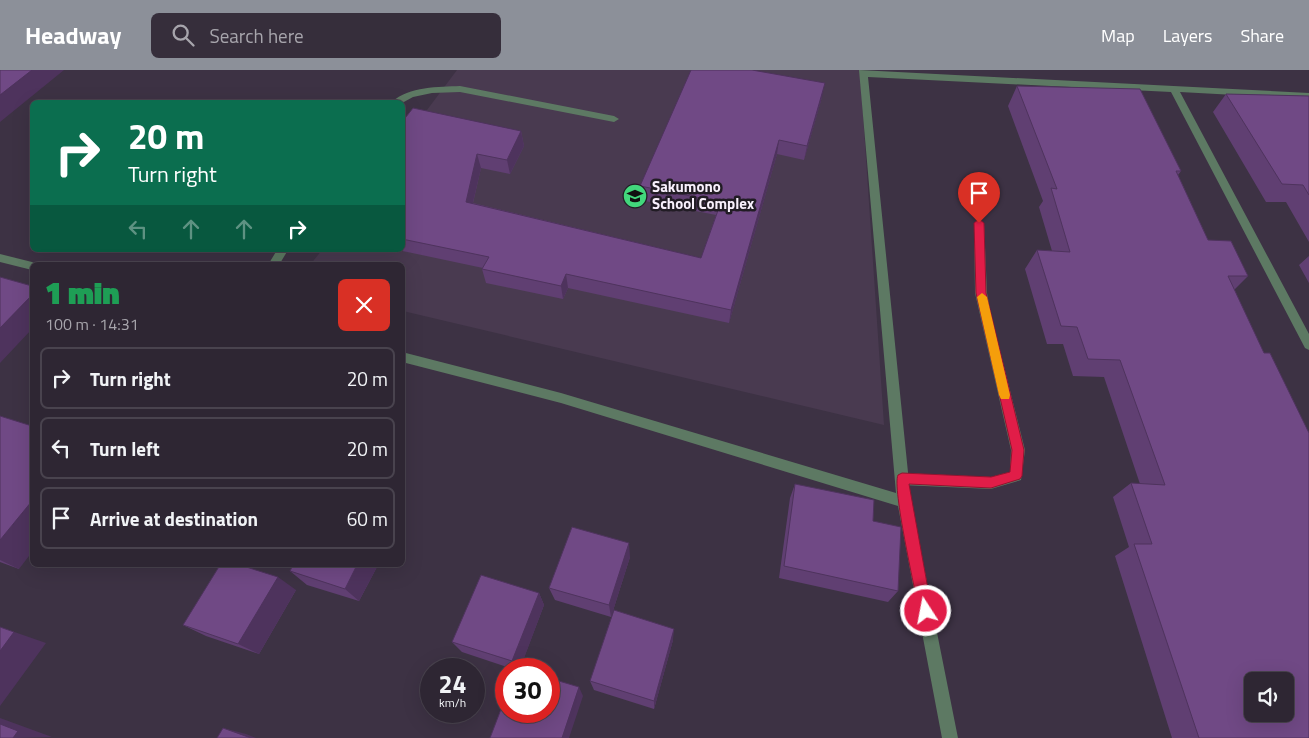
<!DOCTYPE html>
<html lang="en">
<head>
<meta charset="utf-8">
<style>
	:root { --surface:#2e2633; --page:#362e3b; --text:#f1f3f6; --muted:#a7a5ac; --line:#49434e; --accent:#8c9099 }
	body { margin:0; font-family:"Titillium Web",sans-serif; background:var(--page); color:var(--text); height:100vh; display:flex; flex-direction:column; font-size:19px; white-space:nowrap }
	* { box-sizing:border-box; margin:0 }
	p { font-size:16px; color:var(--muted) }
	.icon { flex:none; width:28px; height:28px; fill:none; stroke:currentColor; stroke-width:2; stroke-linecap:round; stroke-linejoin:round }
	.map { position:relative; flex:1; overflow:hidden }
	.side { position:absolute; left:30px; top:192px; width:375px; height:305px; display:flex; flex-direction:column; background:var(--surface); border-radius:8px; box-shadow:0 5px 20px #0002,0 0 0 1px var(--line) }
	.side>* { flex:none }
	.guide { position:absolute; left:30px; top:30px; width:375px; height:152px; border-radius:8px; box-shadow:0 5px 20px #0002,0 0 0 1px var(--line); background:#0b6e4f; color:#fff; overflow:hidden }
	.fabs { position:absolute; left:1244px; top:602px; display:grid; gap:10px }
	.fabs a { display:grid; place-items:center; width:50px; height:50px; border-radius:8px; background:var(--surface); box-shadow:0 5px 20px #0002,0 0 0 1px var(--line); font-size:25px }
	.speed { position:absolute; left:420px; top:588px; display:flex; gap:10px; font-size:25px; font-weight:700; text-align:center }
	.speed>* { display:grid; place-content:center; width:65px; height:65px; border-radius:50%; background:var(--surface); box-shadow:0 5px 20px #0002,0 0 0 1px var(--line); line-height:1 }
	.speed small { font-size:12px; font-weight:400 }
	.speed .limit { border:8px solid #d22; background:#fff; color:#111 }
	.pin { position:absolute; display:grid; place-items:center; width:42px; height:42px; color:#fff; margin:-51px -21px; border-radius:50% 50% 50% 0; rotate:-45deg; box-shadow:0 0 5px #0007 }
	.pin .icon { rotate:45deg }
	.me { position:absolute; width:55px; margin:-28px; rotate:349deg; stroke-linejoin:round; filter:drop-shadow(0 0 4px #0008) }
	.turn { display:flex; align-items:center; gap:18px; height:105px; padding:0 15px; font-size:22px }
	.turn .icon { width:65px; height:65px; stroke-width:2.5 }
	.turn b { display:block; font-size:35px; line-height:42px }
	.lanes { display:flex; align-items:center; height:48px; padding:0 15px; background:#0003; justify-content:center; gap:25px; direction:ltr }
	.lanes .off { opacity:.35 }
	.round { display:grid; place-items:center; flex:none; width:52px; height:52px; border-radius:8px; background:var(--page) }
	.headline { display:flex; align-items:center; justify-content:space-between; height:85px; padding:0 15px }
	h1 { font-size:30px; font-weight:800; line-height:38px; color:#1e9e55 }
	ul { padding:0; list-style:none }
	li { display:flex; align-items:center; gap:15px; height:62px; margin:0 10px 8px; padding:0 5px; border:2px solid var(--line); border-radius:8px }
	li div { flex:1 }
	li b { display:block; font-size:19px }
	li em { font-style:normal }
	header { display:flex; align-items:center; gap:30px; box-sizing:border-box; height:70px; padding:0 25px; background:var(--accent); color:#fff }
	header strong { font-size:24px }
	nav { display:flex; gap:28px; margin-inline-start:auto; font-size:18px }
	.search { width:350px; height:45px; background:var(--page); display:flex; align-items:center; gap:12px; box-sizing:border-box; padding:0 18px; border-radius:8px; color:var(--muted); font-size:19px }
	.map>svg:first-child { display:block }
</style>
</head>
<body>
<header>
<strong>Headway</strong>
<div class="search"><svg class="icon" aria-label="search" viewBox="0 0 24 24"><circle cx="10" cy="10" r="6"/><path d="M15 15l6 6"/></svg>Search here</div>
<nav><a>Map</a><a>Layers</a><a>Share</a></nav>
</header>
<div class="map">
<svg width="1309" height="668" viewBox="0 0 1309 668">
	<rect width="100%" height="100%" fill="#3d3244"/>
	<path fill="#493a50" d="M457,0H860L884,355L403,241L402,195H310L322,180H402L403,72Z"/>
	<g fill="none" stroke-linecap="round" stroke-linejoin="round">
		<path fill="#5d7963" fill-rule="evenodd" d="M979,149L984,153L987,223L991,245L1025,380L1021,410L991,419L902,415L897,413L895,409L897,405L902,403L991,407L1010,402L1011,380L975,223L974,153Z"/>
		<path fill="#5d7963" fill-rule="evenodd" d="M859,0L1309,23V29L1180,22L1309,264V280L1305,278L1171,22L868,7L911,432L958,668H942L898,436L561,333L402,292V282L561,323L896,423Z
			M460,16L614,46L619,49L614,52L460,22L432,23L413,27L402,33L392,32C409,16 439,17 460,16Z
			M277,180H288L279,195H268Z
			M0,184L32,192L37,195H32V200L0,192Z"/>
	</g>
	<path fill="#603f72" d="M1017,16L1181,101L1178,105L1208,170L1248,206L1234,220L1309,668H1172L1115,486L1129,477L1113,427L1131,413L1140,414L1104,307L1073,306L1063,274H1047L1025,199L1037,180L1052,181L1039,137L1043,131L1008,36Z
		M1226,24L1309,26V172L1286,132H1266L1213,42Z
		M822,27L804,90L777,84L729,253L568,218L563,229L486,213L482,199L483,198L398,180H402V52L521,61L524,76L510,104L481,98L473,133L701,188L716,145L640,130V116Z
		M1309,186V213L1299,195Z
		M0,346L19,499L0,492Z
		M795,414L873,451L898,521L888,532L779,508L790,428Z
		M630,487L611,547L555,530L549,518Z
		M378,495L359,531L307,515L290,501Z
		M296,520L259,584L206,566L183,555Z
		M539,523L544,535L520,598L521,599H513L462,582L452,572Z
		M673,570L654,639L594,620L590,611Z"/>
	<path fill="#4e335d" d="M32,0H64L0,52V25Z
		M825,13L822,27L804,90L807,76Z
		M521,61L524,76L510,104L507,90Z
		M779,70L777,84L729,253L731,240Z
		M477,84L481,98L470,145L466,132Z
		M566,204L568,218L563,229L561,216Z
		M32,225V259L0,293V258Z
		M32,431V482L19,499L0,490V470Z
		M629,473L630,487L611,547L609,535Z
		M357,495H378L359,531L345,519Z
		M278,507L296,520L259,584L238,574Z
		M539,523L544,535L520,599H518L512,591Z
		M0,557L46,573L0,636Z
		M674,559L673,570L654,639V631Z
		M579,617L583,626L569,668H562Z
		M0,648L52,667L13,668L0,654Z
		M223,658L246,664L256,668H251Z"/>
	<path fill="#704985" stroke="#4e335d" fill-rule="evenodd" d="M0,0H32L0,25Z
		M691,0H752L825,13L807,76L779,70L731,240L566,204L561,216L482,199L489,187L402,169V52L413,38L521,61L507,90L477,84L466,132L701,188L721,132L640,116Z
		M1017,16L1140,19L1181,101H1176L1208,170L1231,171L1248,206H1228L1264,283H1270L1309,363V668H1199L1134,474H1152L1131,413L1165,415L1120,290L1088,289L1077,257L1061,256L1037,180L1070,182L1051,118L1057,119ZM1252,611H1285V644H1252Z
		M1226,24L1309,26V125L1303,115L1282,114Z
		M0,207L32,216V225L0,258Z
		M0,346L32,356V431L0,470Z
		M795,414L874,430L873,451L901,457L898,521L784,496Z
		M572,457L629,473L609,535L549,518Z
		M220,495H240L278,507L238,574L183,555Z
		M293,495H357L345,519L290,501Z
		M481,505L539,523L512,591L452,572Z
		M614,540L674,559L654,631L590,611Z
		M0,557L14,562L0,581Z
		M549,608L579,617L562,668H490L506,626V641H549Z
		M0,654L18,661L13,668H0Z
		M223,658L251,668H217Z"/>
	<path fill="#e11d48" stroke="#92132f" d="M979,149L984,153L986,223L1024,380L1022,406L1020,409L991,418L909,414L932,541L930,546L926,547L921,546L919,541C915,519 892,418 898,405L902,403L991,407L1010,402L1012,380L976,223L974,153Z"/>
	<path fill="#f59e0b" d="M982,223L987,227L1010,325L1009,329H1001L999,325L977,227Z"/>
	<defs>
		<g id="school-disc" transform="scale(1.25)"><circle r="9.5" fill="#42d77c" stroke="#211c24"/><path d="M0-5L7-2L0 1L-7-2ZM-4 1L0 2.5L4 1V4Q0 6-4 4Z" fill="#111"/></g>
	</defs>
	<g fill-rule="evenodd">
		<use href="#school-disc" x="635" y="126"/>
	</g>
	<g text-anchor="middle" stroke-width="5" stroke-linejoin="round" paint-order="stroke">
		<g font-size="15" font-weight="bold" fill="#f8f0fc" stroke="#211c24" text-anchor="start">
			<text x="652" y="122">Sakumono<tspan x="652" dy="17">School Complex</tspan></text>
		</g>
	</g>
</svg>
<div class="fabs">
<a><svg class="icon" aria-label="sound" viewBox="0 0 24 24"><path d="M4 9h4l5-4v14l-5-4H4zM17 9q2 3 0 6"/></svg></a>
</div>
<div class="speed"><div>24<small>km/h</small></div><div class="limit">30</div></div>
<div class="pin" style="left:979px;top:153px;background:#d93025"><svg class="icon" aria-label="arrive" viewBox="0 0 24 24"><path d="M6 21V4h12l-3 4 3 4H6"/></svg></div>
<svg class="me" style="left:926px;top:541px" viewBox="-20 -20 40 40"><circle r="17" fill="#e11d48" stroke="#fff" stroke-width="3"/><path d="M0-11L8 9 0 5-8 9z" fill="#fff"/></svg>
<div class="guide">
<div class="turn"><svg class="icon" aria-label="right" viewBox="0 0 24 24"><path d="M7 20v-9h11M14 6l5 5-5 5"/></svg><div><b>20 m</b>Turn right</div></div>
<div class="lanes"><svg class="icon off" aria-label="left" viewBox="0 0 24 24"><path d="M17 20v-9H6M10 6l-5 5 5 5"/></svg><svg class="icon off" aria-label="ahead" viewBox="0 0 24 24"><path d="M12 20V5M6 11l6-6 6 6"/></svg><svg class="icon off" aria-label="ahead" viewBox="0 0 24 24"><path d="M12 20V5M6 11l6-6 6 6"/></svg><svg class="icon" aria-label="right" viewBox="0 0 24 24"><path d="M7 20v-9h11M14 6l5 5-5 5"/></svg></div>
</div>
<section class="side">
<div class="headline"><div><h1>1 min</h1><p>100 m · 14:31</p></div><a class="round" style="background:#d93025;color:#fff"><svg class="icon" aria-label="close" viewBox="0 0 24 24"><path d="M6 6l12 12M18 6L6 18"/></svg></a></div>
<ul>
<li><svg class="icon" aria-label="right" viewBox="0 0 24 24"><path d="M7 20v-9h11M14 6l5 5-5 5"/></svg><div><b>Turn right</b></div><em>20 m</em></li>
<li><svg class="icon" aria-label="left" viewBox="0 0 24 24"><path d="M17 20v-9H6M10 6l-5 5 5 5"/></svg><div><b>Turn left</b></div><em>20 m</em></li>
<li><svg class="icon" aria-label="arrive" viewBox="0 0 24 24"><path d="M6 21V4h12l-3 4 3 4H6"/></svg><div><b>Arrive at destination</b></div><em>60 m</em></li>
</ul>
</section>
</div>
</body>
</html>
